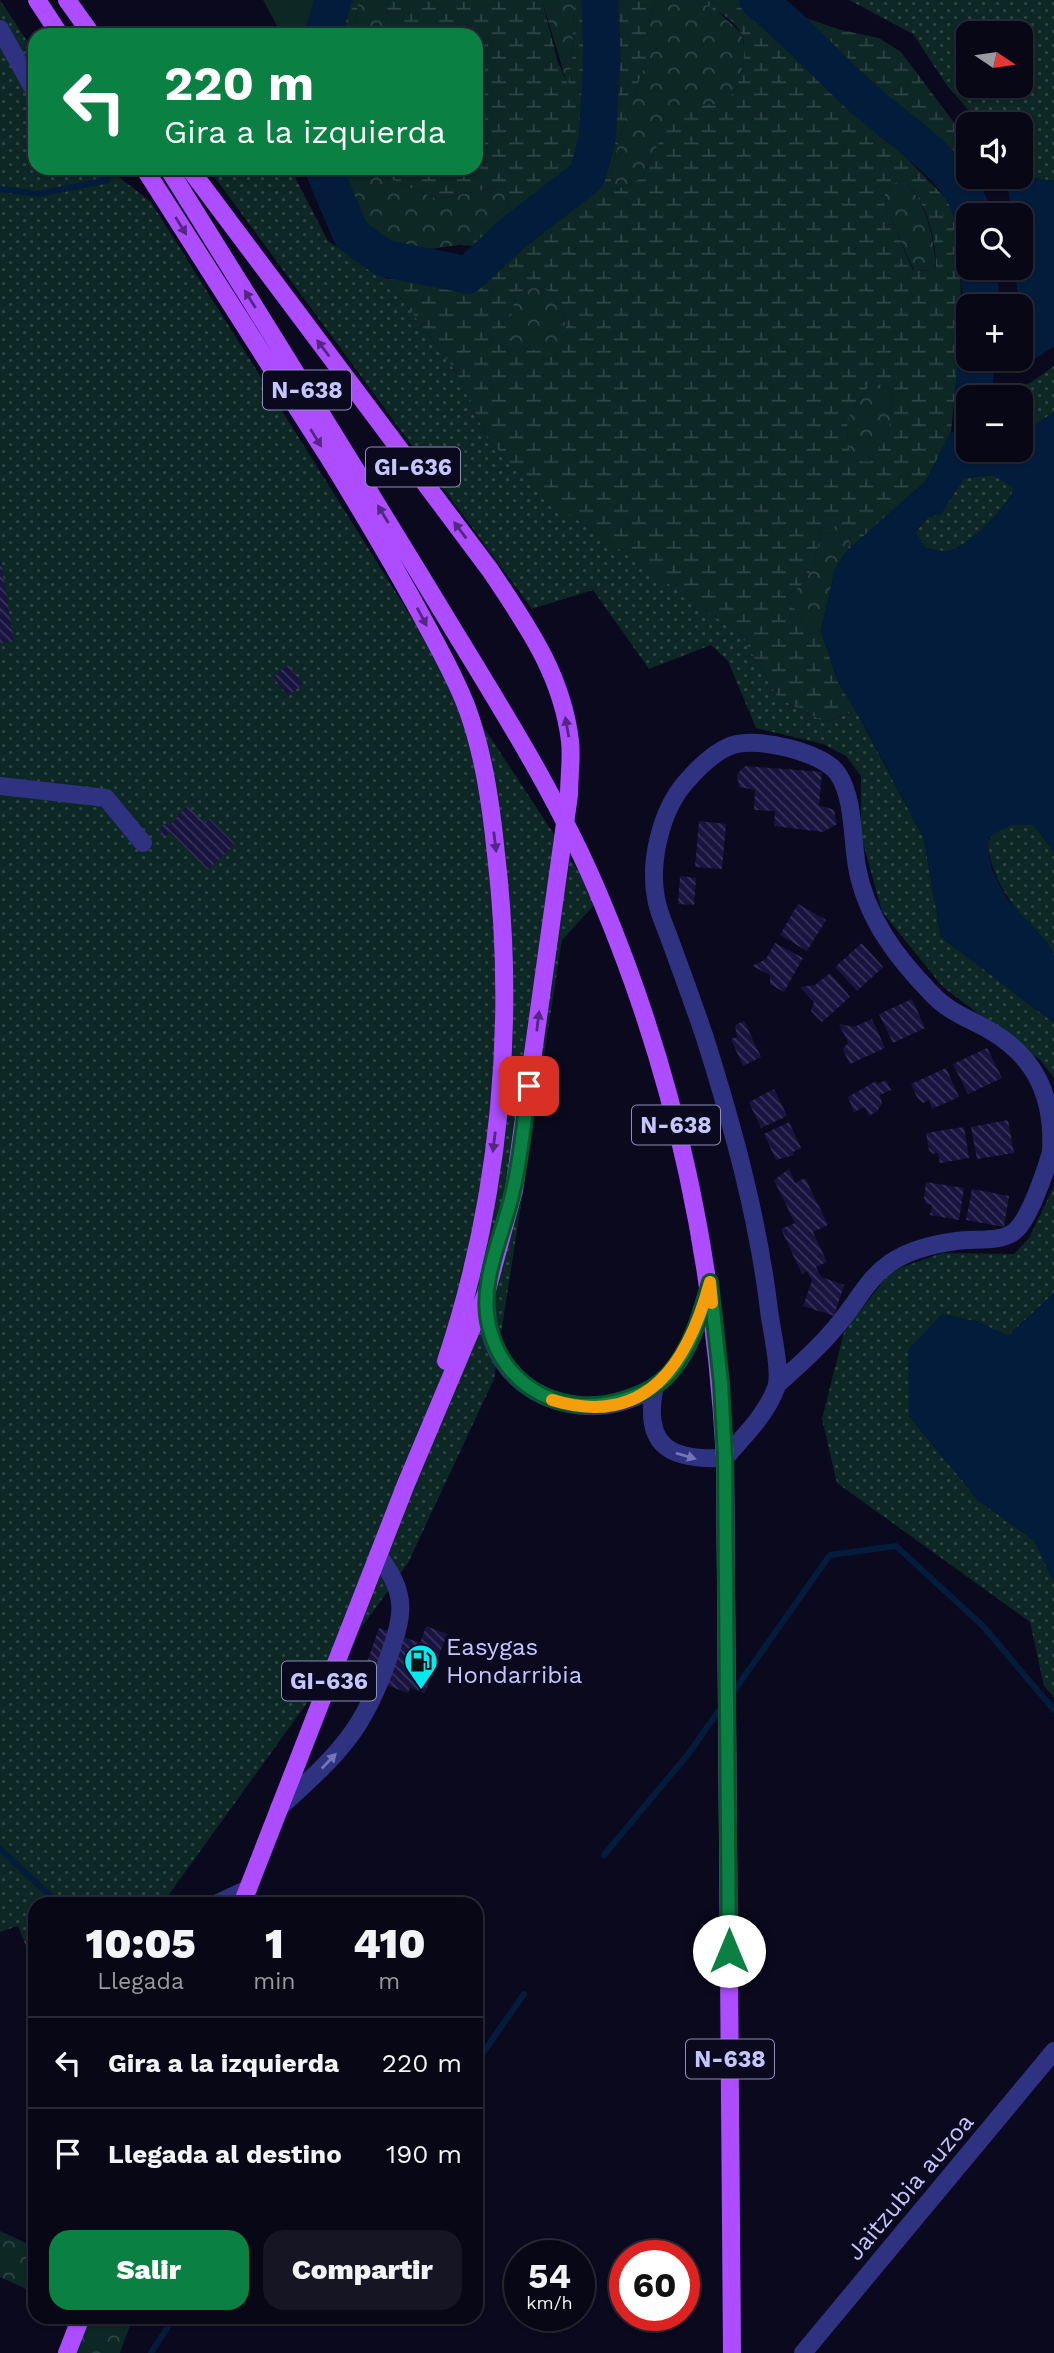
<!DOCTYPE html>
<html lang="es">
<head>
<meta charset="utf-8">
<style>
	:root { --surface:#080716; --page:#161523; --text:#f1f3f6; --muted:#9899a1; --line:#292835; --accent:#0b8043 }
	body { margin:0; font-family:"Work Sans",sans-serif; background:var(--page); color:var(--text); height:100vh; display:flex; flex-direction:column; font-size:26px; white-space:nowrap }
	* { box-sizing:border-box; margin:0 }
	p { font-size:23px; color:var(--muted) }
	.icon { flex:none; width:38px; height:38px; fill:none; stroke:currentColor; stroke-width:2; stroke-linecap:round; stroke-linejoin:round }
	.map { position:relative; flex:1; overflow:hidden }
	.panel { position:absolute; left:28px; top:1897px; width:455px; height:427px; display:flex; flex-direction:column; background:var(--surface); border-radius:21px; box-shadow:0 2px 5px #0004,0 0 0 2px var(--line) }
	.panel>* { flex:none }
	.hud { position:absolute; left:28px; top:28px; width:455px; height:147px; border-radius:21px; box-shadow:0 2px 5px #0004,0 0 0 2px var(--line); background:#0b8043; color:#fff; overflow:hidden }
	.needle { width:46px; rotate:103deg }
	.fabs { position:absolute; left:956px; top:21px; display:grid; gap:14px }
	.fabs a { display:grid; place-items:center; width:77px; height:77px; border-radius:14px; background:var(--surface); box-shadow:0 2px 5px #0004,0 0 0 2px var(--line); font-size:35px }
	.speed { position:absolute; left:504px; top:2240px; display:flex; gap:14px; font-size:35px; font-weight:700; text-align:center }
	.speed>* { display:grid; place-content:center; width:91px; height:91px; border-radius:50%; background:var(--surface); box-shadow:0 2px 5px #0004,0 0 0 2px var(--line); line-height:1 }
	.speed small { font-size:18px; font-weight:400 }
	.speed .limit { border:10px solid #d22; background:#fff; color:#111 }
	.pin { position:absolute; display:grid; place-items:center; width:60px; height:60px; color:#fff; margin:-30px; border-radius:14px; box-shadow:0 4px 10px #0006 }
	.me { position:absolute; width:77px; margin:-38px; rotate:0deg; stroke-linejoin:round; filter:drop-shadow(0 0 5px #0008) }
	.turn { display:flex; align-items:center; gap:24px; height:147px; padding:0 21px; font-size:32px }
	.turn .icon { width:91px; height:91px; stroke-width:2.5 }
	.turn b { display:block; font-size:49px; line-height:60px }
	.eta { display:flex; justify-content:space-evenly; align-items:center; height:119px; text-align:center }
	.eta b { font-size:42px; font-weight:800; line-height:49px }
	.button { display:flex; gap:14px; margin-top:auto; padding:14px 21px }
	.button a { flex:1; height:80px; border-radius:21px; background:var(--accent); color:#fff; font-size:28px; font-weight:800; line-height:80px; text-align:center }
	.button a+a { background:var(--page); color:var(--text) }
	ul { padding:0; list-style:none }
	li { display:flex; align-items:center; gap:21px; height:91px; padding:0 21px; border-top:2px solid var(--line) }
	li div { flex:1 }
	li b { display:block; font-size:26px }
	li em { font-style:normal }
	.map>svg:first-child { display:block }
</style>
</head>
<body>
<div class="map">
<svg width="1054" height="2353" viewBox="0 0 1054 2353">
	<defs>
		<pattern id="grass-dots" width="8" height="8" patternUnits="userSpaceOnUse" patternTransform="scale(1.75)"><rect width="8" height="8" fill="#0c2724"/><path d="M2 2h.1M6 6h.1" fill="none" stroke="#2e4545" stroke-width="1.8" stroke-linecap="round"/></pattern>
		<pattern id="forest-crowns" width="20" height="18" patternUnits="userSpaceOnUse" patternTransform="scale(1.75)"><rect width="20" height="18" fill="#0c2724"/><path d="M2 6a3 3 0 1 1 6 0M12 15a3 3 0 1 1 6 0" fill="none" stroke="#2e4545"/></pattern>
		<pattern id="wetland-marsh" width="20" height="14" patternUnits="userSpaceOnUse" patternTransform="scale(1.75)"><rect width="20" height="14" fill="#0c2724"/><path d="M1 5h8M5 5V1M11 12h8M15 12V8" fill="none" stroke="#2e4545"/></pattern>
		<pattern id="building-back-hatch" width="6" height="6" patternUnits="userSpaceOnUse" patternTransform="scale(1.75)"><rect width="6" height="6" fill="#19133f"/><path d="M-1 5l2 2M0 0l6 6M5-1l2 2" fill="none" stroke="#39345c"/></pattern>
	</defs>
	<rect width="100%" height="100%" fill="#0b091d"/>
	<path fill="url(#grass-dots)" fill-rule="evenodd" d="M0,0L35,53V168H107L151,202L417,626L598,901L562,940L494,1379L408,1563L162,1904H35V1969L18,1926L0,1932Z
		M849,0H1054V181L1020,176V124H981L948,87L913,34ZM968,33H1020V86H968Z
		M208,168H294L295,177L328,241L387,279L456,372L487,438L537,491L741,635L778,698L825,722L856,711L924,839L941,937L1054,1023V1078L1040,1060L943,987L882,912L861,835V776L846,756L823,744L756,728L728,661L711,645L649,669L593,590L532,609Z
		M1054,366V412L1032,427H1020V397H989L990,394L1030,383Z
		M992,475L1014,487C1010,506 967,548 948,551C941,552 932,549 925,548L915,532L928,517L941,513L964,478Z
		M1020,824L1034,825L1054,852V956C1047,941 1036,933 1026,921C1004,896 992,874 987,842L998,828Z
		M1054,1186V1293L1008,1336L976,1321L909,1416L979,1501L1034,1540L1054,1582V1697L1044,1686L1030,1622L837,1483L822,1419L844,1332L891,1271L942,1253L1014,1254L1029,1238Z"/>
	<path fill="url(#forest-crowns)" d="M358,0H388L386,35H355Z
		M542,0H574L572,61L568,87Z
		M655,0H694L714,8L741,33L745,49L740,82L728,100L708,107L660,140L642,178L618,189L610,176L620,136L648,55V24Z
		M338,168H365L437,199L503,186L510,197L503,213L482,225L459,245L424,250L390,247L357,223L338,184Z
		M891,183H906C929,207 934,239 936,271L914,270C902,247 895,223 882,200Z
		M534,287L549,291L562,309L567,333L552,350H530L511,341V318L516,293Z
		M873,381L893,391L888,437L869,462L852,460C841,421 849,410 873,381Z
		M841,523L850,536L848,550L835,569L821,631L810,634L787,596C815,578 814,562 821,532Z
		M0,2231L35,2247V2293L0,2277Z
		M81,2317H133L120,2353H67Z"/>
	<path fill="url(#wetland-marsh)" fill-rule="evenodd" d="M343,0H358L355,35H339Z
		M388,0H542L558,62L568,85L572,61L574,0H590L586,154L564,186L482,247L459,245L482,225L503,213L510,197L503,186L437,199L365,168H476V35H386Z
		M612,0H655L648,24V55L620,136L610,176L618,189L642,178L660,140L689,102C720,110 737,101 742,68C744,56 746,46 742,35C734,18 710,6 694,0H739L866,116L960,213L961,332L951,432L926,481L848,550L850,536L841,524L821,532C814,562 815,578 787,596L810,634L821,631L838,682L856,711L825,722L778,698L741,635L537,492L487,438L456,372L387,279L476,280L596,183L613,131ZM891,183H906C929,206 936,240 936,271L913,270C902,247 895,223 882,200ZM534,287L549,291L562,309L567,333L551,350H530L511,341V318L516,293ZM873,381L893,391L888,437L869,462L852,460C841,421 849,411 873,381Z
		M797,15L841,30L879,38L901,52L968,141V173Z"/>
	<path fill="#0c2724" d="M263,0H320L312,35H282Z"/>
	<path fill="#041c3b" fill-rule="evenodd" d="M1020,176L1054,181V343L1024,362L1015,268H1020V215H1011L1007,177Z
		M1054,412V852L1034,825C1013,823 1000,826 987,842L992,870L1007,899L1048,943L1054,956V1023L941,937L924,839L864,725L838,682L821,631L835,569L848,550L926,481L951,432L968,431V450H1020V427H1032ZM992,475L1014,488C1010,506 966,549 947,551C941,552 932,549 925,548L915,531L928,517L941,514L964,478Z
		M1054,1293V1582L1034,1540L979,1501L909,1416L908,1350L942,1314L976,1321L1008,1336Z"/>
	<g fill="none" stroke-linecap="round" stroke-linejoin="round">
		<path stroke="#041c3b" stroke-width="6" d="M0,189L39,194L108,180
			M976,369L1024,362L1054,343
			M731,1695L830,1555L896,1546L983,1626L1054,1710
			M0,1849L59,1904
			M604,1855L689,1753L722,1706
			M476,2063L524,1994
			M151,2353L174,2317"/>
		<path stroke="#041c3b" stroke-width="37" d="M758,0C794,29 823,61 856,92C890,125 964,168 972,215
			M323,35L333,0
			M323,168L351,234L383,258L468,275L513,233L587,176L597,141L602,59L600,0
			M979,268L981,306
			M973,397L977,359"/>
	</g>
	<path fill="url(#building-back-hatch)" d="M0,557L14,641L0,643Z
		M288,665L303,684L288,696L273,677Z
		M745,766L822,772L819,805L834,810L837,824L823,832L774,826L775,811L754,810L755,790L739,787L737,774Z
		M187,806L205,823L210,819L235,844L208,870L170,832L165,836L161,835V825H170Z
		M699,821L726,824L722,869L695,867Z
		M680,876L696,878L694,905L678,904Z
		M798,904L826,920L807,951L780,935Z
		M775,943L803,958L784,992L770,984V975L752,966L766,959Z
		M862,943L883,967L857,991L835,967Z
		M830,973L850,997L822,1022L811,1011L814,1002L800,987L815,985Z
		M912,999L925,1028L893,1043L879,1014Z
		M872,1019L885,1048L850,1064L843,1050L848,1042L839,1024L854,1027Z
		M744,1021L761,1057L743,1066L731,1039L737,1037L735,1025Z
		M987,1048L1002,1078L968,1094L953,1064Z
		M946,1068L959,1097L932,1109L929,1100L923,1103L918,1099L911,1084Z
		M886,1080L891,1090L880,1095L882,1104L877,1111L869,1116L865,1107L854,1112L848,1097L876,1081L877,1084Z
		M774,1089L787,1116L761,1128L749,1102Z
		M1008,1120L1014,1153L977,1159L971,1127Z
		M789,1122L801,1148L793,1152L794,1155L776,1160L764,1134Z
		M964,1127L969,1158L940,1163L938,1153L933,1154L929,1150L926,1133Z
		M789,1169L795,1183L805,1178L828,1225L813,1232L827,1262L816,1267L821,1277L844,1285L834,1316L803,1306L812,1281L807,1271L802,1274L781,1229L795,1223L774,1180Z
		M926,1182L964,1188L959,1220L930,1215L932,1205L926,1204L924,1198Z
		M972,1189L1009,1196L1004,1227L966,1220Z
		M426,1626L447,1634L425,1693L410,1688L408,1693L362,1676L379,1628L420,1643Z"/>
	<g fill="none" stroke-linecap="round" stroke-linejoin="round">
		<path stroke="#2f3281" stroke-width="18" d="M0,29L35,92
			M0,786L106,798L143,843
			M486,1294C487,1310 487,1327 493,1342C519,1412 616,1427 667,1376C690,1352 699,1320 708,1289
			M655,1386C642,1446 670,1461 725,1458C743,1437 766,1415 776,1388C782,1371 771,1329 769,1310C758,1218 733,1127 705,1038C694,1005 682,973 670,940C665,926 658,912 656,898C649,862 661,811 685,783C697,769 715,751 733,745C758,737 823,752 838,774C854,798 852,838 857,867C866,917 896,957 931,993C948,1012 968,1018 989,1030C1036,1057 1054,1097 1051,1152C1046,1170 1029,1220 1015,1231C1001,1243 974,1238 956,1241C934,1244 909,1250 890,1263C867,1279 858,1301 840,1322C822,1345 800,1364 778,1384
			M279,1808C336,1756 363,1733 388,1659C404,1613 408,1595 378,1555
			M216,1904L248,1889
			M803,2353L1054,2051"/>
		<path stroke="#ae4cff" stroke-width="18" d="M37,0L60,35
			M67,0L92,35
			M144,168C206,265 267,362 329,458C361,510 392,562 421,615C437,645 455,676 467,708C484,755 491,805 496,854C516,1023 500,1200 446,1361
			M168,168C258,312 348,456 436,601C495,699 558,795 602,902C678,1084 714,1262 725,1458L732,2353
			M189,168L490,570C526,624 562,674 570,741C572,758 569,777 569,795L514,1190L486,1294L406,1484L242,1904
			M67,2353L81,2317"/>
	</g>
	<defs><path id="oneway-solid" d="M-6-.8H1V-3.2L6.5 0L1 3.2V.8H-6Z" transform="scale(1.75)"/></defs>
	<g fill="#542783">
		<use href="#oneway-solid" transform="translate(181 226) rotate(58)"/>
		<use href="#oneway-solid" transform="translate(250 299) rotate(-122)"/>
		<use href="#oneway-solid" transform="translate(323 348) rotate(-127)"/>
		<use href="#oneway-solid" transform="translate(316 438) rotate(58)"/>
		<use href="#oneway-solid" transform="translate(383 514) rotate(-121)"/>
		<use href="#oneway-solid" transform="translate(460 530) rotate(-127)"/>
		<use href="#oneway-solid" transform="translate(422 617) rotate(62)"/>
		<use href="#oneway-solid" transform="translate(567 727) rotate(-100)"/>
		<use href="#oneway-solid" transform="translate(495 842) rotate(83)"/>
		<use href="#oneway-solid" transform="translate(538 1021) rotate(-83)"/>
		<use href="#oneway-solid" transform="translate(494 1142) rotate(97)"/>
	</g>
	<g fill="#7374ba">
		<use href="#oneway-solid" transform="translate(686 1456) rotate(16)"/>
		<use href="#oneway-solid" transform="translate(329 1761) rotate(-46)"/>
	</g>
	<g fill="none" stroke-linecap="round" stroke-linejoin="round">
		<g stroke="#07532c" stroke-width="18">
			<path id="route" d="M529,1086C524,1121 521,1157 513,1191C504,1233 478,1282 489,1326C504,1391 568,1420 629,1398C644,1393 658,1386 669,1374C692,1347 701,1315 710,1282L721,1383L725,1458L729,1951"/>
		</g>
		<use href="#route" stroke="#0b8043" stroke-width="12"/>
		<path stroke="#f59e0b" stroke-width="12" d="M552,1400C647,1429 688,1363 710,1282L712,1303"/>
	</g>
	<defs>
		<g id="fuel-pin" transform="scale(1.75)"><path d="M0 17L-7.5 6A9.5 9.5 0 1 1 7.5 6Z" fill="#00eaf0" stroke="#0b091d"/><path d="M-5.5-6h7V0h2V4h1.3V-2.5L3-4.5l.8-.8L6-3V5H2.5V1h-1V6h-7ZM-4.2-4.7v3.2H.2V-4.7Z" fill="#111"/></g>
	</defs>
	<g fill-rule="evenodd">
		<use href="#fuel-pin" x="421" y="1661"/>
	</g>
	<g text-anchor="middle" stroke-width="7" stroke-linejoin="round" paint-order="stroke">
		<g fill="#0b091d" stroke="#8f8dbb" stroke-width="2">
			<rect x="263" y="370.5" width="88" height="39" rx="5"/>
			<rect x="366" y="447.5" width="94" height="39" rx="5"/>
			<rect x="632" y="1105.5" width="88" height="39" rx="5"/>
			<rect x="282" y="1661.5" width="94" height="39" rx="5"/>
			<rect x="686" y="2039.5" width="88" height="39" rx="5"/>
		</g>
		<g font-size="23" font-weight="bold" fill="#c7c5ff">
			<text x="307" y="398">N-638</text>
			<text x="413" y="475">GI-636</text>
			<text x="676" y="1133">N-638</text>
			<text x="329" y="1689">GI-636</text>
			<text x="730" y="2067">N-638</text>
		</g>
		<g font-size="24" fill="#c7c5ff" stroke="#0b091d" text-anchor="start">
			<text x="446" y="1655">Easygas<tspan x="446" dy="28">Hondarribia</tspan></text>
		</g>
		<g font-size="24" fill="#c7c5ff" stroke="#0b091d">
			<text transform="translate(910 2187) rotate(-50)" y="8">Jaitzubia auzoa</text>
		</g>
	</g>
</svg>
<div class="fabs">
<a><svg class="needle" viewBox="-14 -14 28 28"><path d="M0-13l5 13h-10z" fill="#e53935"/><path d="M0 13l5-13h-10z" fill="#9899a1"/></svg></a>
<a><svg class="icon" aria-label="sound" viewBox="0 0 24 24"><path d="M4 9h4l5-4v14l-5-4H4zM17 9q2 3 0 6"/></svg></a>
<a><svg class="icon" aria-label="search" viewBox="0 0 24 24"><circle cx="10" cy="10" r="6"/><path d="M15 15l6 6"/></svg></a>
<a>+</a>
<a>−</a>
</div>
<div class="speed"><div>54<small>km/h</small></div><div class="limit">60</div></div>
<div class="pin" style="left:529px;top:1086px;background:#d93025"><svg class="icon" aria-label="arrive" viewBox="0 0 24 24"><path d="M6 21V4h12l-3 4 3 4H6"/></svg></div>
<svg class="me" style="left:729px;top:1951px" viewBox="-20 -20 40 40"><circle r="19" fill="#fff"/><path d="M0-13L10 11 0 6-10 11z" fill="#0b8043"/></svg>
<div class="hud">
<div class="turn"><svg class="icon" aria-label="left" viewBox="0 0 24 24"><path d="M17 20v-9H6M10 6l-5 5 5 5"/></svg><div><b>220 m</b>Gira a la izquierda</div></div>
</div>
<section class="panel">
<div class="eta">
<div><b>10:05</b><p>Llegada</p></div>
<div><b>1</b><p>min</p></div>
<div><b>410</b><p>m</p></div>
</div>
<ul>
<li><svg class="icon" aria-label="left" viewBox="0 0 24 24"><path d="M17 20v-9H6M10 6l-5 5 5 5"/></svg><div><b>Gira a la izquierda</b></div><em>220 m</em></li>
<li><svg class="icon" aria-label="arrive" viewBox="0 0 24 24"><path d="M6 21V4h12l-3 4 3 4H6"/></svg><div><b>Llegada al destino</b></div><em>190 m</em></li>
</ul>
<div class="button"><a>Salir</a><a>Compartir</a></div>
</section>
</div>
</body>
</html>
